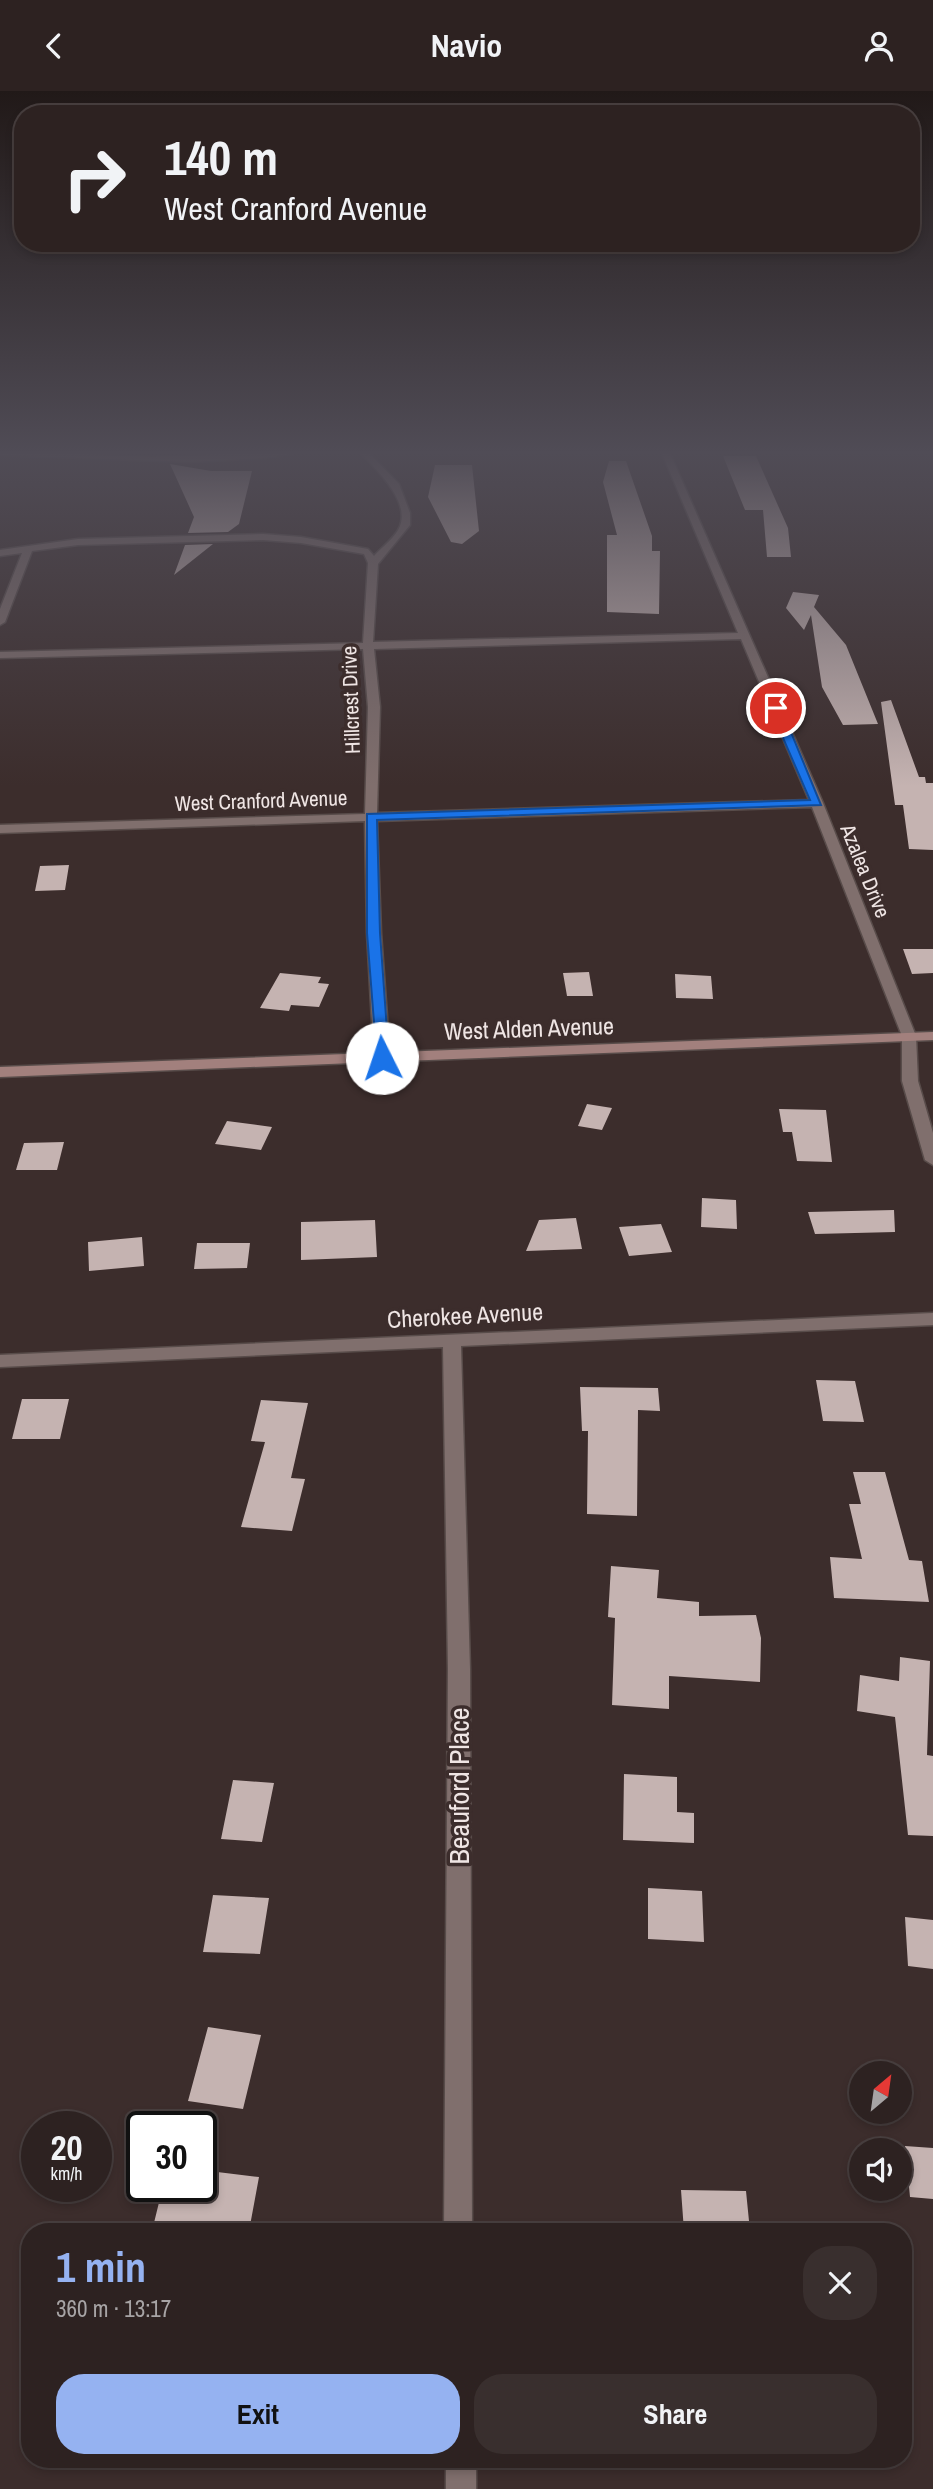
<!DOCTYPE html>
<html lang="en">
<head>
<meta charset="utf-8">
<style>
	:root { --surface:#2d2221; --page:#392f2e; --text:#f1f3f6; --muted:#a7a4a5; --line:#483f3f; --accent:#95b2f1 }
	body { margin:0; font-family:"Archivo Narrow",sans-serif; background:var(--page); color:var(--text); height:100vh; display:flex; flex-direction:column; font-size:26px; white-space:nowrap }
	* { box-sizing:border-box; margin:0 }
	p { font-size:23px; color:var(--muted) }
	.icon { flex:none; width:38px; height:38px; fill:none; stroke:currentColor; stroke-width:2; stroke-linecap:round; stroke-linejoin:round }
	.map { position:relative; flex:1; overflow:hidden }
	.details { position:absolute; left:21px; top:2132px; width:891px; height:245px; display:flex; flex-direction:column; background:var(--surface); border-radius:28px; box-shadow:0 4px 10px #0003,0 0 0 2px var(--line) }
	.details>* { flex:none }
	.banner { position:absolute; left:14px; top:14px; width:906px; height:147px; border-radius:28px; box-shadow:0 4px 10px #0003,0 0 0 2px var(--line); background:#2d2221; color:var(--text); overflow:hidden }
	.needle { width:46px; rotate:29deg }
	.tools { position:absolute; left:849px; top:1970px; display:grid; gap:14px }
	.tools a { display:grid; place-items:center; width:63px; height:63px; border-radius:50%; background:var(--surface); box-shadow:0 4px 10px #0003,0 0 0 2px var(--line); font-size:35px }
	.speed { position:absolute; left:21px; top:2020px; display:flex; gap:14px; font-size:35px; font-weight:700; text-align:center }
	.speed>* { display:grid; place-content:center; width:91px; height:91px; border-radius:50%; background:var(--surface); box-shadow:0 4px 10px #0003,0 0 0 2px var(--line); line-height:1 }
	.speed small { font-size:18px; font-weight:400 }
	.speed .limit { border:4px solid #111; border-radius:10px; background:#fff; color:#111 }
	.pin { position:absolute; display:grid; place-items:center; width:60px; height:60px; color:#fff; margin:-30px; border:4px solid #fff; border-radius:50%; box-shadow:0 2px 7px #0007 }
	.me { position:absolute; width:77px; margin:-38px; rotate:356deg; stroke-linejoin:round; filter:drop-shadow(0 0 5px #0008) }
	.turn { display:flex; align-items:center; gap:24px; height:147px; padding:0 35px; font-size:32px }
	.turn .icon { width:91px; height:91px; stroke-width:2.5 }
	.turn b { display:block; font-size:49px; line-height:60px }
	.round { display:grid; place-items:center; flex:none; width:74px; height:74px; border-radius:28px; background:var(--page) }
	.overview { display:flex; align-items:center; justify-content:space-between; height:119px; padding:0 35px }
	h1 { font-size:42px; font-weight:700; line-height:52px; color:var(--accent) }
	.primary-button { display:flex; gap:14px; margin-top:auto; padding:14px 35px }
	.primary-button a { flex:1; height:80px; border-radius:28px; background:var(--accent); color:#111; font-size:28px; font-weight:700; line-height:80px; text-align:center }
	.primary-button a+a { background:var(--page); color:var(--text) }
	header { display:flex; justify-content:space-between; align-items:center; height:91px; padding:0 35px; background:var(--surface); font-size:32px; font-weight:700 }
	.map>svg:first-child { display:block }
</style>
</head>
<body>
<header><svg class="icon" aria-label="back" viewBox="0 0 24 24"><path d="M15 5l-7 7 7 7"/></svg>Navio<svg class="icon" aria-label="person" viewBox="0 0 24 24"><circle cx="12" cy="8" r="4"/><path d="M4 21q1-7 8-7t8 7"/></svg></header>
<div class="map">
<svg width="933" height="2398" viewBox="0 0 933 2398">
	<rect width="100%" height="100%" fill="#3c2d2c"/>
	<path fill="#c5b3b1" d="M723,365H756L788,437L791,466H767L763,419H745Z
		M609,370H626L652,445V460H660L659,523L607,521V444H617L603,391Z
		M170,373L211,380H252L239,433L228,441L188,442L194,426Z
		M435,374H472L479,440L462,453L451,451L428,406Z
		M213,453L174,484L185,454Z
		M793,501L819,504L814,516L846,554L878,633L843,634L822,596L811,524L804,539L786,517Z
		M891,609L919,686H925L926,692H933V759L909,758L903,714H895L881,611Z
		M69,774L65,799L35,800L40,775Z
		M903,858H933V882L912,883Z
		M589,881L593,905H567L563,882Z
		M280,882L321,886L318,892L329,893L319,916L291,914L289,920L260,917Z
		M675,883L711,885L713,908L676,907Z
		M587,1013L612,1017L602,1039L578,1035Z
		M779,1018L826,1019L832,1071L797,1070L792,1041H783Z
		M227,1030L272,1036L261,1059L215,1053Z
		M64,1051L57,1079H16L24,1052Z
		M702,1107L736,1109L737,1138L701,1136Z
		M894,1119L895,1141L815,1143L808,1121Z
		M576,1127L582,1158L526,1160L539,1129Z
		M375,1129L377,1166L301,1169V1131Z
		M661,1133L672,1161L629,1165L619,1136Z
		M142,1146L144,1175L89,1180L88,1151Z
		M197,1152H250L247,1177L194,1178Z
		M816,1289L855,1290L864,1331L823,1330Z
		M580,1296L658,1297L660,1320L638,1319L637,1425L587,1423L588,1340H582Z
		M22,1308H69L60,1348H12Z
		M261,1309L308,1312L291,1387L305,1388L292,1440L241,1436L265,1351L251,1350Z
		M853,1381H885L909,1469L922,1470L929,1511L834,1507L830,1466L862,1468L849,1413H861Z
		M611,1475L659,1479L657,1507L699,1511V1525L756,1524L761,1547L760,1591L669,1585V1618L612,1614L615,1527L608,1526Z
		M900,1566L930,1570L927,1664L933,1665V1745L908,1744L895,1626L857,1620L860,1584L899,1590Z
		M624,1683L677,1686V1721L694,1722V1752L623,1749Z
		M233,1689L274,1692L262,1751L221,1748Z
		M648,1797L702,1800L704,1851L648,1848Z
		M213,1804L269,1807L260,1863L203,1861Z
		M905,1826L933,1829V1878L908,1875Z
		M208,1936L261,1944L243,2018L188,2010Z
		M905,2055L933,2057V2108L910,2106Z
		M201,2079L259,2086L249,2140H152L163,2095H201Z
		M681,2099L746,2100L750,2140H684Z"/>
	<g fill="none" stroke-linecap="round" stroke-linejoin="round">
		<g stroke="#584c4a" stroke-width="3">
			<path id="street" d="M0,360L152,366L307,360L265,367L190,371L0,364Z
				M359,360H367L399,393L410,422V434L378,473L373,551L738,542L661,360H669L823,712L916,945L918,990L933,1042V1074L925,1069L902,990V945L812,716L377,730L381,842L390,967L382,972L374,967L367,842L365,730L0,742V734L365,723L368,616L363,558L0,567V561L363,552L368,472L364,463L301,452L263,449L78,454L32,460L5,531L0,534V518L22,462L0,465V459L78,448L263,443L301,446L368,458L374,465C382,456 396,446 400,435C410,408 374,377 359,360ZM741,548L809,709L377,722L380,616L374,558Z
				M933,1222V1234L461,1255L470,1578L472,2140H444L448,1578L443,1256L0,1276V1264Z
				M446,2368H476V2398H446Z"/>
		</g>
		<g stroke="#584c4a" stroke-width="3">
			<path id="secondary" d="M933,941V949L0,986V976Z"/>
		</g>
		<use href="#street" fill="#806f6d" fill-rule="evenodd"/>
		<use href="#secondary" fill="#a2807d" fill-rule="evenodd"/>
	</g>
	<linearGradient id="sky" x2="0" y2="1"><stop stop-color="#211918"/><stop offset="0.52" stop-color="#504c56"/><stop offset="1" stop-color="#504c56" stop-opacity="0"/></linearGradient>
	<rect width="933" height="695" fill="url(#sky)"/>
	<path fill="#1a73e8" stroke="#114b97" stroke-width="2" d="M776,614L781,617L821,714L377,729L380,842L389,967L377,970L367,842V723L810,709L770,617Z"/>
	<g text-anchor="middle" stroke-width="7" stroke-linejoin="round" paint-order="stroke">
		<g font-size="21" fill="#efe5e4" stroke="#3c2d2c">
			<text transform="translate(351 609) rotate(-92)" y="7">Hillcrest Drive</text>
			<text transform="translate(261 710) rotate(-2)" y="7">West Cranford Avenue</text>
			<text transform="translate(865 780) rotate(68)" y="7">Azalea Drive</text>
		</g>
		<g font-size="24" fill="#efe5e4" stroke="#3c2d2c">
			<text transform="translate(529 938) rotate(-2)" y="8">West Alden Avenue</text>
			<text transform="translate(465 1225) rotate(-3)" y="8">Cherokee Avenue</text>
		</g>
		<g font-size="28" fill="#efe5e4" stroke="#3c2d2c">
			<text transform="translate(459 1695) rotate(-90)" y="10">Beauford Place</text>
		</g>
	</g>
</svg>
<div class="tools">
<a><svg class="needle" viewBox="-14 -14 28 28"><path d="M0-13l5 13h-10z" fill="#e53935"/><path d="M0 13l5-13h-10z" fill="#a7a4a5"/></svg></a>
<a><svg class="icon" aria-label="sound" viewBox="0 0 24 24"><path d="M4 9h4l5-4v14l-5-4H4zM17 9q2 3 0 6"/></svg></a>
</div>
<div class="speed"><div>20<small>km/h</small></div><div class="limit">30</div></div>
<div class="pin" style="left:776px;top:617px;background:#d93025"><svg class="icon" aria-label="arrive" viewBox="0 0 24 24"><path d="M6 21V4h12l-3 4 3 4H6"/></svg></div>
<svg class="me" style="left:382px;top:967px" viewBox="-20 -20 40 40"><circle r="19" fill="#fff"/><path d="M0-13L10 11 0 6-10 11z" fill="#1a73e8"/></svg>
<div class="banner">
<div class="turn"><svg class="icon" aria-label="right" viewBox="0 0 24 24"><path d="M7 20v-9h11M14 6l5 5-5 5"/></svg><div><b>140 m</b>West Cranford Avenue</div></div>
</div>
<section class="details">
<div class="overview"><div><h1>1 min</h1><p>360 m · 13:17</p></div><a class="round"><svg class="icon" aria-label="close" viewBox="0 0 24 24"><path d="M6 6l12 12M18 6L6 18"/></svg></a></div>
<div class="primary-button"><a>Exit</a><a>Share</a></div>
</section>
</div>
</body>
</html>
